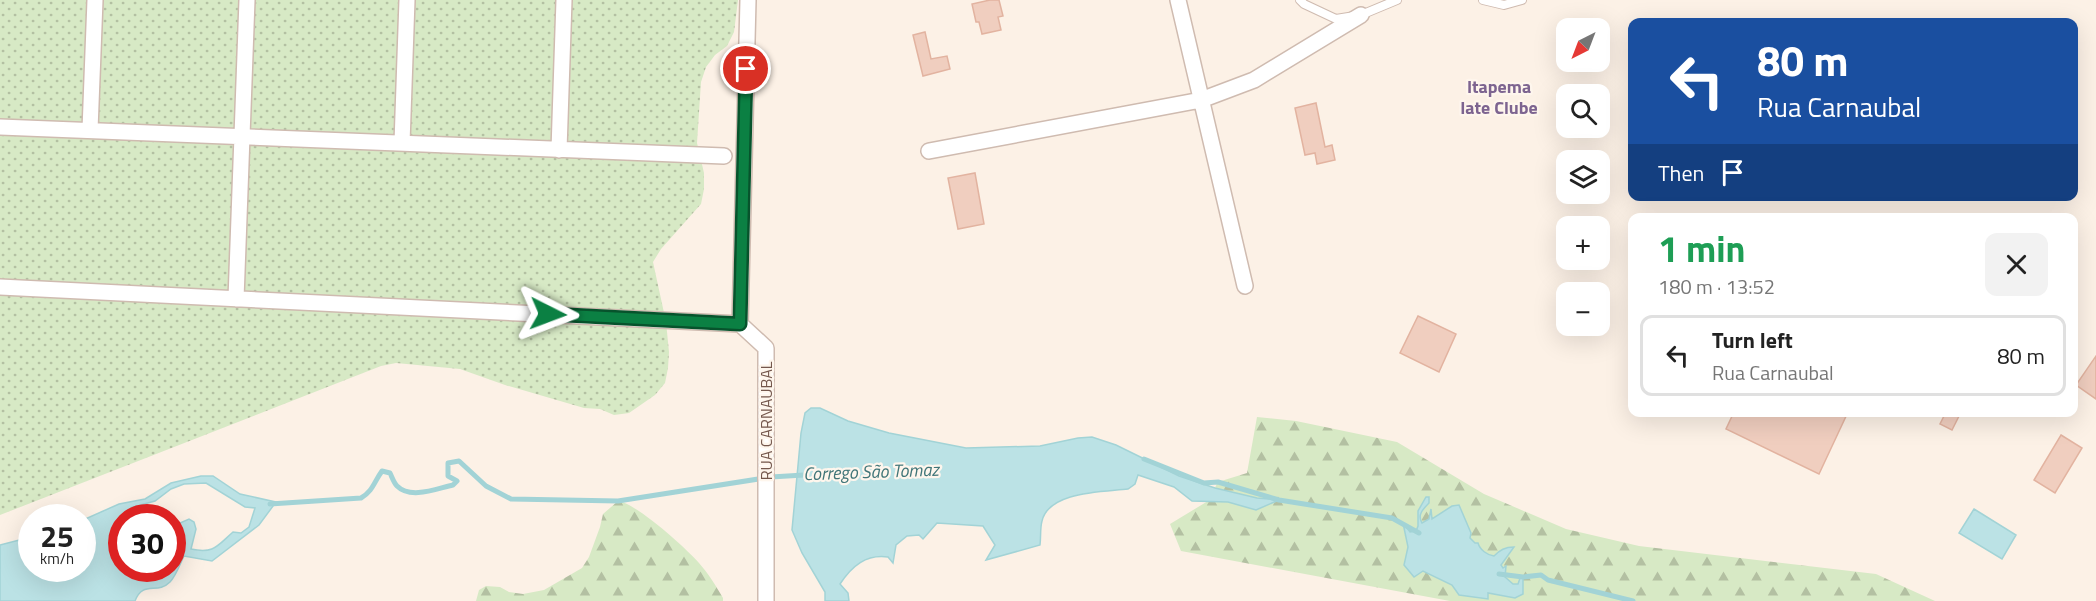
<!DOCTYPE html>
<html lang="en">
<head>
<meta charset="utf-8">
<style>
	:root { --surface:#fff; --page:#f2f2f2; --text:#222; --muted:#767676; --line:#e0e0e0 }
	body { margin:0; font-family:"Titillium Web",sans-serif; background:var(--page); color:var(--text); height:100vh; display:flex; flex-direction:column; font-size:22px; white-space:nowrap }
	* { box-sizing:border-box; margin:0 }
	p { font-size:20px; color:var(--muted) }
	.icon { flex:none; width:33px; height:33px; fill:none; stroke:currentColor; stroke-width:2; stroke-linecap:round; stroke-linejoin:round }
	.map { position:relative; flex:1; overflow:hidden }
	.sheet { position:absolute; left:1628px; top:213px; width:450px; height:204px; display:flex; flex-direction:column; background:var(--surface); border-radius:12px; box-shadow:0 6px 24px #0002 }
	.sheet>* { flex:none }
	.banner { position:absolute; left:1628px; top:18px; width:450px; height:183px; border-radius:12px; box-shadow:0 6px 24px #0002; background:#1a4fa0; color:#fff; overflow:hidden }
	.needle { width:39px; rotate:222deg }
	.controls { position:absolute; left:1556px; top:18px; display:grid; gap:12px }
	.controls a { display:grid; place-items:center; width:54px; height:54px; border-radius:12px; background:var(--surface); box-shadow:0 6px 24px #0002; font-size:30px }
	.speed { position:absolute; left:18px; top:504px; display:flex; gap:12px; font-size:30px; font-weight:700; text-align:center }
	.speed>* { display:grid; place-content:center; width:78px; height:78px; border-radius:50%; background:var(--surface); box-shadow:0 6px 24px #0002; line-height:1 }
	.speed small { font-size:15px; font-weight:400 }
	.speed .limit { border:9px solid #d22; background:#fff; color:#111 }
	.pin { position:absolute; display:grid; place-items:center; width:51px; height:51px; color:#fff; margin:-26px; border:3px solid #fff; border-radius:50%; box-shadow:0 2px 6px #0007 }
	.me { position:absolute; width:66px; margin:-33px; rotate:93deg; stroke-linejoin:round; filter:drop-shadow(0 0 4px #0008) }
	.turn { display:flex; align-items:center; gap:21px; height:126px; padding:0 30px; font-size:27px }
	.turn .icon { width:78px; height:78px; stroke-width:2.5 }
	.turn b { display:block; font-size:42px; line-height:51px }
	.then { display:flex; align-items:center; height:57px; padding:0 30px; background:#0003; gap:12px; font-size:22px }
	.round { display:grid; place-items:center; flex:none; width:63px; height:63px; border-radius:12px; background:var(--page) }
	.head { display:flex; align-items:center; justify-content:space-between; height:102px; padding:0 30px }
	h1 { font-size:36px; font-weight:700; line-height:45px; color:#1e9e55 }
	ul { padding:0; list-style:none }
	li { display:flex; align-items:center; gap:18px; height:81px; margin:0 12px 9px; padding:0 18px; border:3px solid var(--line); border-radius:12px }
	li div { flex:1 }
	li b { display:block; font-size:22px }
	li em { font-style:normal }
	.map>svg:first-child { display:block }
</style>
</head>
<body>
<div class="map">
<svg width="2096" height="601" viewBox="0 0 2096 601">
	<defs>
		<pattern id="grass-dots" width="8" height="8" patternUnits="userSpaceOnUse" patternTransform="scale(1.5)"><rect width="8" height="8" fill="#d7e9c5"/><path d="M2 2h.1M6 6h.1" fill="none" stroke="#b3c0a2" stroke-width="1.8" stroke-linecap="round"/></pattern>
		<pattern id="forest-firs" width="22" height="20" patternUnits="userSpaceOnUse" patternTransform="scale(1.5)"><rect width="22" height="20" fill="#d7e9c5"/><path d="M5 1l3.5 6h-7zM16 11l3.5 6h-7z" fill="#b3c0a2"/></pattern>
	</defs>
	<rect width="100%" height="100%" fill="#fcf1e6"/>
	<path fill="url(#grass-dots)" d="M0,0H738L734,32L727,46L715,55L706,67L701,82L697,143L704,173V189L701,204L661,249L653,262L666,322L669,352L668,368L665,383L655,395L629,413L614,415L600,409L584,408L505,385L460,369L396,363L381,366L0,515Z"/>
	<path fill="url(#forest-firs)" d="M1257,417L1296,421L1397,442L1484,494L1566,529L1639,546L1876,574L1935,601H1450L1181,551L1170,524L1208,501L1218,482L1247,473Z
		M618,501C636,503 686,548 699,563C708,573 716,586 723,598V601H476L479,590L486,586L500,587L509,592L523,594L544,590L582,568L589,557L600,527L603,514Z"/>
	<path fill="#bbe2e5" stroke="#a2d3d6" stroke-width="1.5" fill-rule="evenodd" d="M811,408H820L848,421L889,433L966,448L1040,446L1078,438L1092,437L1116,445L1179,476L1215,488L1257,498L1279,500L1256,510L1228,502L1192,501L1174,487L1138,475L1135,484L1128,489C1103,492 1049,491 1042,521C1040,528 1041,537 1040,545L986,560L995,545L983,526L937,523L923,539L919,535L907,536L896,545L893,563L888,557C866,554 852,566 840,584L848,593L849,601H825V592L802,553L792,530L801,433L805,413Z
		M201,476H213L240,494L276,502L259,525L212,561L184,556C180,564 176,576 170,582C157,595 143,580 135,601H0V545L31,537L32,568H82L83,520L119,504L145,499L171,483ZM184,484L206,483L245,507L255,508L249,527L241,533L233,532C217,546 214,554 191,549L196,529L194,522L189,519L178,524H173L172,568H122V518L160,517L149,511L133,507L155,501L171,489Z
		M1426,497H1429V503C1423,509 1417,515 1422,523L1429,519L1431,509L1432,519L1452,506L1459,505L1471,533L1470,538L1475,543H1478C1480,550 1487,555 1494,556C1500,550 1505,547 1514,547L1501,565L1503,568L1506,566L1505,577L1513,584H1518L1520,578L1523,577V594L1515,598L1488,593V599L1459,595L1452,585L1423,571L1414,577L1404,565L1408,547L1403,523L1410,532L1416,531L1418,526V511Z
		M1974,509L2016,535L2002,559L1959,533Z"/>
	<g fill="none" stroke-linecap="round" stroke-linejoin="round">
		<path stroke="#a2d3d6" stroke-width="5" d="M1144,459L1204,483L1218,482L1279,500L1392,518L1419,533
			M270,504L361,498C373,491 374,482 382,471L390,473C392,477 394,483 397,486C411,500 438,488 453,485L457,481L448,476V463L459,461L486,486L511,499L618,501L771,477L804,475
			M1499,574L1523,577L1541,575L1548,580L1633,601"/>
	</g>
	<path fill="#f0cebf" stroke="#e2b3a0" stroke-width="1.5" d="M990,0H999L1003,16L998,17L1001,30L982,34L979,22H976L972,4Z
		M925,32L931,59L947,56L950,69L923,76L913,35Z
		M1316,103L1325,147L1332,145L1335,160L1317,164L1315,153L1305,155L1295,108Z
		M975,173L984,224L958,229L948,178Z
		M1418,316L1456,334L1439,372L1400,353Z
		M2096,356V399L2076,385Z
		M1734,412H1848L1819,474L1726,429Z
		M1946,412H1952L1959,416L1952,430L1940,424Z
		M2061,435L2082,448L2055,493L2034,480Z"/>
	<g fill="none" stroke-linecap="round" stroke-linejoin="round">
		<g stroke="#cfbbb0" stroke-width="10">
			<path id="service" d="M1300,0L1304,4L1336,19L1361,15L1397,0
				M1483,0L1504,5L1522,0"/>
		</g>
		<g stroke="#cfbbb0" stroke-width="18">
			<path id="minor" d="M748,0L740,324L766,348V601
				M1178,0L1245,286
				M0,127L724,156
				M90,130L95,0
				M402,143L407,0
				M559,150L564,0
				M929,151L1201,100L1254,80L1361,15
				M0,287L740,324
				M236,299L247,0"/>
		</g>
		<use href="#service" stroke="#fff" stroke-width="8"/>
		<use href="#minor" stroke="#fff" stroke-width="15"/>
	</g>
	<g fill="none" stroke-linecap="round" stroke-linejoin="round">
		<g stroke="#07532c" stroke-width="15">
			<path id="route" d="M548,314L740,324L746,69"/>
		</g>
		<use href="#route" stroke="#0b8043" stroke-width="10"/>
	</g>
	<g text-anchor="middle" stroke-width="4.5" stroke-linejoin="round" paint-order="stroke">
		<g font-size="16" fill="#74574c" stroke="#fef6ed">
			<text transform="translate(766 421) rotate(-90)" y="6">RUA CARNAUBAL</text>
		</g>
		<g font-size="18" font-weight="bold" fill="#7d6490" stroke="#fef6ed">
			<text x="1499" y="93">Itapema<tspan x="1499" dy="21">Iate Clube</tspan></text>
		</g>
		<g font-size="18" font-style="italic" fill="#407578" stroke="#fef6ed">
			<text transform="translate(871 472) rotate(-2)" y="6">Corrego São Tomaz</text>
		</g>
	</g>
</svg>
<div class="controls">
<a><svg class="needle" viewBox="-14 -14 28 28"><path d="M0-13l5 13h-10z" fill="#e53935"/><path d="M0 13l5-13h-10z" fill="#767676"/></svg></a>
<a><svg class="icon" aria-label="search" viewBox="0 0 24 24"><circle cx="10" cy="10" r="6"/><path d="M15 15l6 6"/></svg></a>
<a><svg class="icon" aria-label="layers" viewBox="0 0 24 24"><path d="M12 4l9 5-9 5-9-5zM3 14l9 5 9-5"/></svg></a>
<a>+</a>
<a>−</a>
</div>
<div class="speed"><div>25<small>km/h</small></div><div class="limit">30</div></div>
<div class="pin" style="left:746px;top:69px;background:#d93025"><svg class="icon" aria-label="arrive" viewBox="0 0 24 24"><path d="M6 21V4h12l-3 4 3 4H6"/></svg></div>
<svg class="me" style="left:548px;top:314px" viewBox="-20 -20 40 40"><path d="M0-17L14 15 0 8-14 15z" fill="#0b8043" stroke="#fff" stroke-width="4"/></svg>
<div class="banner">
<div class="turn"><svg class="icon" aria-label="left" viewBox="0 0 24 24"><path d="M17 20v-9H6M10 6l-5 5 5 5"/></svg><div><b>80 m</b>Rua Carnaubal</div></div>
<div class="then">Then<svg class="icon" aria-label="arrive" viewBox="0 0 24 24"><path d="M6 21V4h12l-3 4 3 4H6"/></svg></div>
</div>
<section class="sheet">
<div class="head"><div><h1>1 min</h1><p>180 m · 13:52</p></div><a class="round"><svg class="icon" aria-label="close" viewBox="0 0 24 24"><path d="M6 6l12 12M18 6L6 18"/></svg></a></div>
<ul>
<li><svg class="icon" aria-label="left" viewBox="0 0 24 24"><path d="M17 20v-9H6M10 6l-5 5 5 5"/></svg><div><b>Turn left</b><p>Rua Carnaubal</p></div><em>80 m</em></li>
</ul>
</section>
</div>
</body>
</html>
